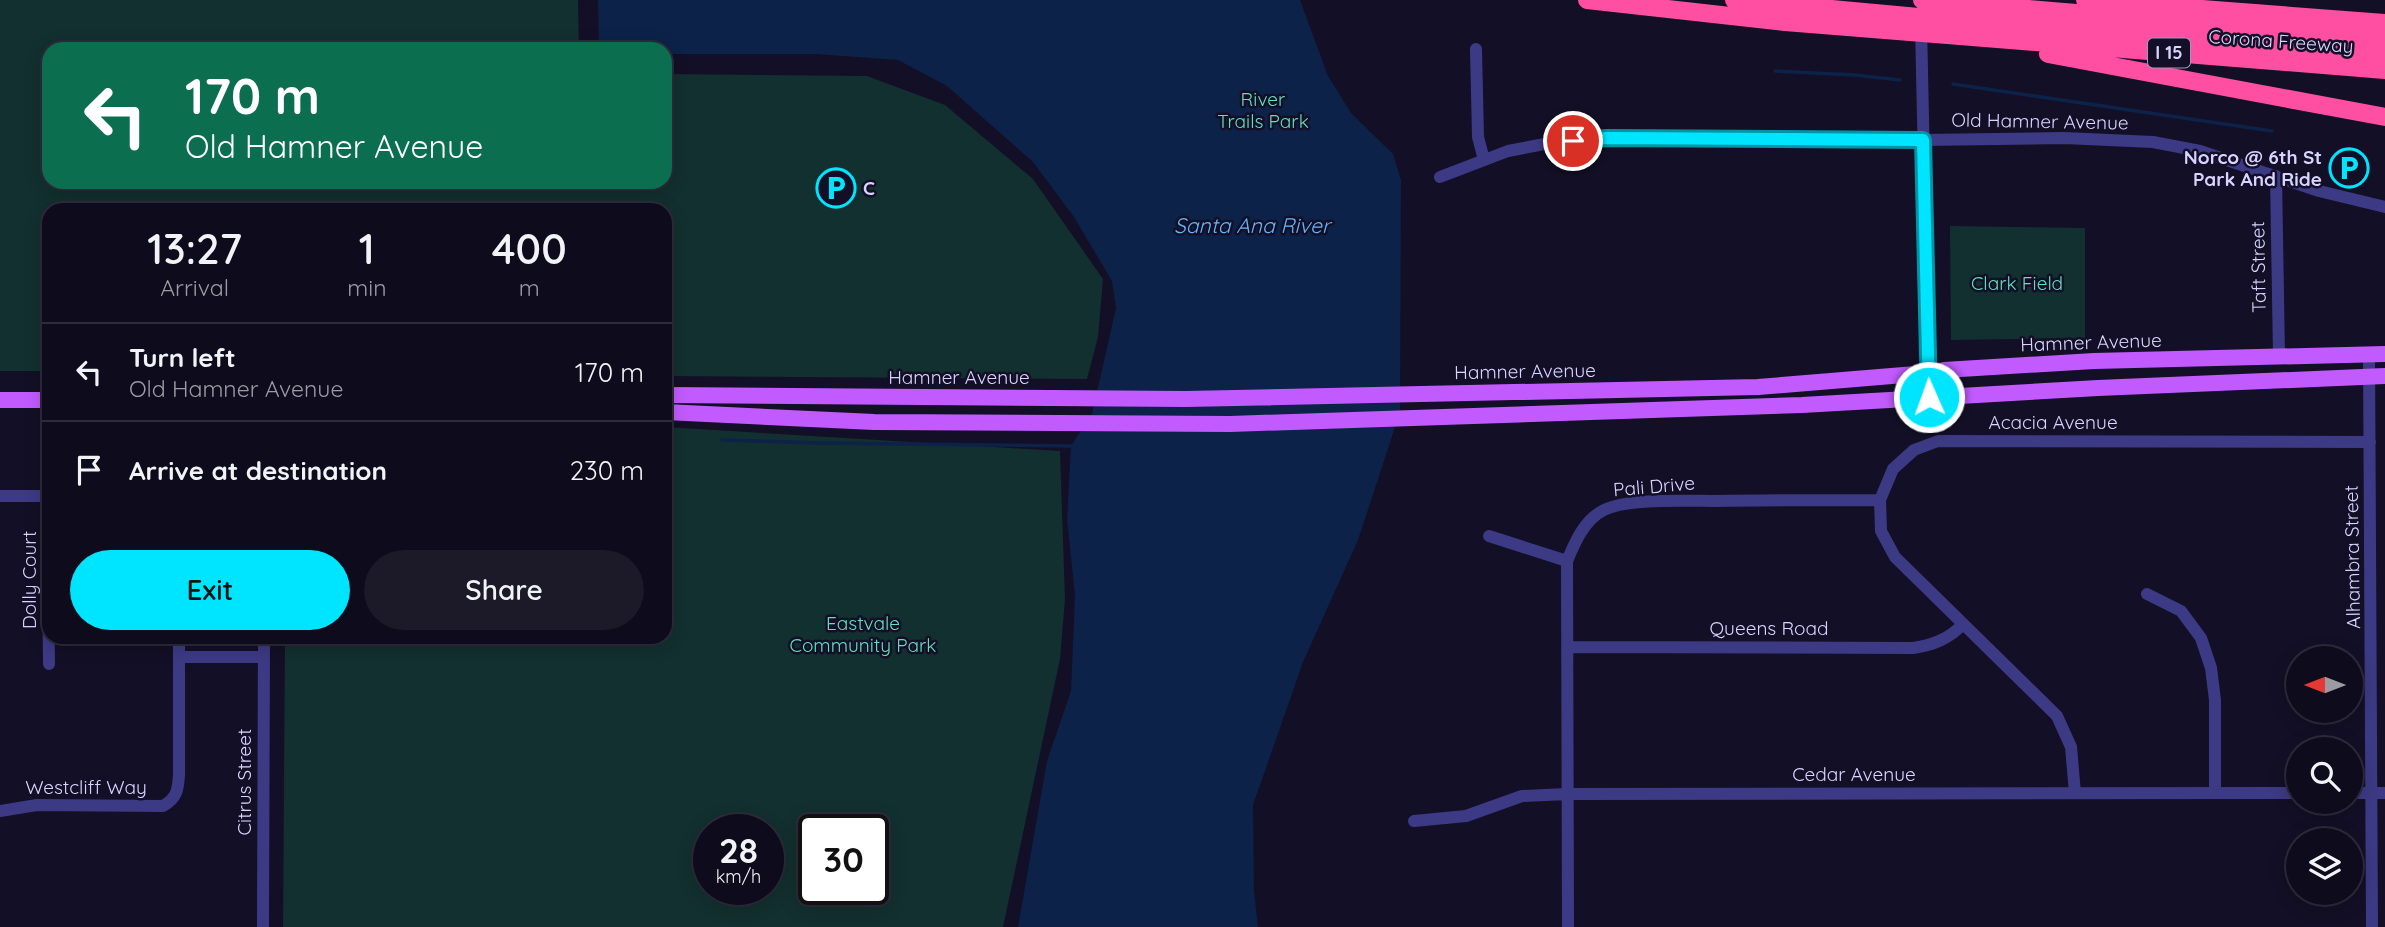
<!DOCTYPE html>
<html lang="en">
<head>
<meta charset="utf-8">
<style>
	:root { --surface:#0e0b1c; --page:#1c1929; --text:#f1f3f6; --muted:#9b9ba3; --line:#2e2b3b; --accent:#00e5ff }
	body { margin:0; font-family:Quicksand,sans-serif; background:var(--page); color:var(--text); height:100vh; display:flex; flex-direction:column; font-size:26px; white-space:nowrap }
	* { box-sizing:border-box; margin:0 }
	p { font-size:23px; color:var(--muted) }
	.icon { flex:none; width:38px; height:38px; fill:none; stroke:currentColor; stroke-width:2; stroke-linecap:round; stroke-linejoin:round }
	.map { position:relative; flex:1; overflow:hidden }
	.side { position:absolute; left:42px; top:203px; width:630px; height:441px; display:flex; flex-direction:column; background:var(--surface); border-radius:21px; box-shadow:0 4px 18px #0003,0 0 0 2px var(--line) }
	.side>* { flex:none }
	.top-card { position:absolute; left:42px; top:42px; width:630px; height:147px; border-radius:21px; box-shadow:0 4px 18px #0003,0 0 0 2px var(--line); background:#0b6e4f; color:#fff; overflow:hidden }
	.needle { width:46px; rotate:270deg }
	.controls { position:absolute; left:2286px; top:646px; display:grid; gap:14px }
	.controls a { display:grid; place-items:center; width:77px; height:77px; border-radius:50%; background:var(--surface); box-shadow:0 4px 18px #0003,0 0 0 2px var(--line); font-size:35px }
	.speed { position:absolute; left:693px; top:814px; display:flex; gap:14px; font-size:35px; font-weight:700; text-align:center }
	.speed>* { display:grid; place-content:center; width:91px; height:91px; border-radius:50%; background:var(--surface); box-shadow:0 4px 18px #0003,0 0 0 2px var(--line); line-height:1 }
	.speed small { font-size:18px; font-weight:400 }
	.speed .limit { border:4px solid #111; border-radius:10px; background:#fff; color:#111 }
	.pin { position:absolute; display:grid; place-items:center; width:60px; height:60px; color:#fff; margin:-30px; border:4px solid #fff; border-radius:50%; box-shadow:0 2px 7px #0007 }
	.me { position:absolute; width:77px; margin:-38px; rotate:358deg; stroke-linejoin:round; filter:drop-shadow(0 0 5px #0008) }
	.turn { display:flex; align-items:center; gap:24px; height:147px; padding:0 28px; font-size:32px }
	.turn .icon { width:91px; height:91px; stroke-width:2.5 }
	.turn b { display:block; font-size:49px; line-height:60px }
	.eta { display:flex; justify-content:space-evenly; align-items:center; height:119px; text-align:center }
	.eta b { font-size:42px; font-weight:600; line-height:49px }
	.action { display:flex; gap:14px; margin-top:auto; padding:14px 28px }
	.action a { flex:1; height:80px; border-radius:42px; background:var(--accent); color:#111; font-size:28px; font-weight:600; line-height:80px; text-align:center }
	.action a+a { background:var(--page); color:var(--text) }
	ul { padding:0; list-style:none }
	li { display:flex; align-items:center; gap:21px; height:98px; padding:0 28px; border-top:2px solid var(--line) }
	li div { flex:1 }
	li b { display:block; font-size:26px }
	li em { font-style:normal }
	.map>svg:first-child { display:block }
</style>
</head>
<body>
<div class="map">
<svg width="2385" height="927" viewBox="0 0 2385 927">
	<rect width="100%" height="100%" fill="#130f26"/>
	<path fill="#12302f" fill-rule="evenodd" d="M0,0H578L579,49H49V182H665V74L867,76L945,105L1033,179L1103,279L1098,337L1087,379L665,376V210H49V371H0Z
		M1950,226L2085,228V338L1951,340Z
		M665,427L1060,451L1065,599L1060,659L1003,927H283L285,637H665ZM709,830H768V889H709ZM814,830H873V889H814Z"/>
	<path fill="#0c2248" d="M598,0H1300L1328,76L1351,113L1393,154L1401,180L1400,412L1358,540L1303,662L1253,805L1254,891L1258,927H1018L1047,761L1071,691L1075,596L1067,519L1071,446L1092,414L1116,308L1112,281L1074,217L1033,162L947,86L898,60L816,54H665V49H599Z"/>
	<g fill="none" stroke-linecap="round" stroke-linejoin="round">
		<path stroke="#0c2248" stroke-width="3.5" d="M1775,71L1855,75L1900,80
			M1953,84L2272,131
			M722,440L816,443L1074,446"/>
		<path stroke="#3d3a85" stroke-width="12" d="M1921,25L1929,397
			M1476,49L1478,137L1484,160
			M2276,176L2279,356
			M1440,177L1508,151L1555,142L1607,138L1922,140L2064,138L2153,142L2200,151L2319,191L2385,207
			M2369,354L2372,927
			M0,496H49
			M47,496L49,664
			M1489,536L1567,561
			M2147,594L2181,611L2201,638L2211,668L2215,700V793
			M1568,647L1913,648C1933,645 1949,639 1963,624
			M179,657H264
			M2075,793L2071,747L2057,716L1895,557L1881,531L1880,500L1893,469L1914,450L1938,441L2370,442
			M2350,793H2385
			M0,811L37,805L163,806C177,798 178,790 179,775V637
			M1414,821L1466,816L1522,796L1567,794L2298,793
			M263,927L264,637
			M1568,927L1567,561C1575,542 1584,520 1604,510C1628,498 1686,501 1715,501C1770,500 1825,500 1880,500"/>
		<path stroke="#c25bff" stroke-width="16" d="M665,395L1186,399L1758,387L1928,373L1944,370L2094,361L2385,354
			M0,400H49
			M665,412L874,422L1230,424L1802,405L2098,388L2385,376"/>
		<path stroke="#ff4fa3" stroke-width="18" d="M1587,0L1785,22L2385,70
			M1734,0L1962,21L2385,54
			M1922,0L2385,39
			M2085,0L2385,23
			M2048,54L2385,117"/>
	</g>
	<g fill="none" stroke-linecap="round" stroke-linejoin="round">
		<g stroke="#0095a6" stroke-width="18">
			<path id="route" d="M1573,141L1607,138L1923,140L1929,397"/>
		</g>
		<use href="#route" stroke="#00e5ff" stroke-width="12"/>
	</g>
	<defs>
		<g id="parking-ring" transform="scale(2.0125)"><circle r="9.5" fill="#130f26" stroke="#00e5ff" stroke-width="1.5"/><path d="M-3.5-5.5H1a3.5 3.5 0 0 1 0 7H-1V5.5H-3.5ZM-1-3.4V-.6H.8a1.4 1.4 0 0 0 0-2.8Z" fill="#00e5ff"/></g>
	</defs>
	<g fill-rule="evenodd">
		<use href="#parking-ring" x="2349" y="168"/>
		<use href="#parking-ring" x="836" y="188"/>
	</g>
	<g text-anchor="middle" stroke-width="5" stroke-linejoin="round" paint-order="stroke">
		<rect fill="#130f26" stroke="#9e99be" stroke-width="2" x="2148" y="38.5" width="42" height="29" rx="5"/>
		<g font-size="18" font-weight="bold" fill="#d9d4ff">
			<text x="2169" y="59">I 15</text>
		</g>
		<g font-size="19" fill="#d9d4ff" stroke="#130f26">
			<text transform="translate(2281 41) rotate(4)" y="7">Corona Freeway</text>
			<text transform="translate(2040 121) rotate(1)" y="7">Old Hamner Avenue</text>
			<text transform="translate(2258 267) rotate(-91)" y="7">Taft Street</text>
			<text transform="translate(2091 342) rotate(-2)" y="7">Hamner Avenue</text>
			<text transform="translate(1525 371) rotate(-1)" y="7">Hamner Avenue</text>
			<text x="959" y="384">Hamner Avenue</text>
			<text x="2053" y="429">Acacia Avenue</text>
			<text transform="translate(1654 486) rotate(-5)" y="7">Pali Drive</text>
			<text transform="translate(2352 557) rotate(-91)" y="7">Alhambra Street</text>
			<text transform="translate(29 580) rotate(-90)" y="7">Dolly Court</text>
			<text x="1769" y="635">Queens Road</text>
			<text x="1854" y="781">Cedar Avenue</text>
			<text transform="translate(244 782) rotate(-90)" y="7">Citrus Street</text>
			<text x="86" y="794">Westcliff Way</text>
		</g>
		<g font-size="19" fill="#5fe0c0" stroke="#130f26">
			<text x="1263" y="106">River<tspan x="1263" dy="22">Trails Park</tspan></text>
			<text x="2017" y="290">Clark Field</text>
			<text x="863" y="630">Eastvale<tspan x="863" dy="22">Community Park</tspan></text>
		</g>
		<g font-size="19" font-weight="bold" fill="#d9d4ff" stroke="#130f26" text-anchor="end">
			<text x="2322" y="164">Norco @ 6th St<tspan x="2322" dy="22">Park And Ride</tspan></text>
			<text x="863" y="195" text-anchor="start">C</text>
		</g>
		<g font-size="21" font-style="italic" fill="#62b6ff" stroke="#130f26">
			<text x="1252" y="233">Santa Ana River</text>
		</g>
	</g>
</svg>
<div class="controls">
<a><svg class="needle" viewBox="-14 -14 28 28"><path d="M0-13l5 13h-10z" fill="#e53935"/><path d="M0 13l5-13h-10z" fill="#9b9ba3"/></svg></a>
<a><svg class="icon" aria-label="search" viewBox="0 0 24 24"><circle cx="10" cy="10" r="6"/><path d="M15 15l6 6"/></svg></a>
<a><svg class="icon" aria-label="layers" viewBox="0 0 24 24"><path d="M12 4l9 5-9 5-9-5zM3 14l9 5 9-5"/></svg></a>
</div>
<div class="speed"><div>28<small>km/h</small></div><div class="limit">30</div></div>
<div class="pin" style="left:1573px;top:141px;background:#d93025"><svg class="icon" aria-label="arrive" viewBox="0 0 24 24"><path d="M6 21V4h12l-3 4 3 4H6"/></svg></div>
<svg class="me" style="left:1929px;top:397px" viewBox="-20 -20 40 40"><circle r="17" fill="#00e5ff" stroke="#fff" stroke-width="3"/><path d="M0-11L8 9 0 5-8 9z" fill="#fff"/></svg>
<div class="top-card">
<div class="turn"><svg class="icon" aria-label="left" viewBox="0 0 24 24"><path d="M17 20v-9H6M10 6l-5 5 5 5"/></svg><div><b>170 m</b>Old Hamner Avenue</div></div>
</div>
<section class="side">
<div class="eta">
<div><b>13:27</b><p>Arrival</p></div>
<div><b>1</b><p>min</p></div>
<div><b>400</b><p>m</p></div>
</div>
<ul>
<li><svg class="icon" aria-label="left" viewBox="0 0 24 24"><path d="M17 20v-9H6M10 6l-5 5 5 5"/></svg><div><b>Turn left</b><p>Old Hamner Avenue</p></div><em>170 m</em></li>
<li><svg class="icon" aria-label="arrive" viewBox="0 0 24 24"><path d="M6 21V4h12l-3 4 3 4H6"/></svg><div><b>Arrive at destination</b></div><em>230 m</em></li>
</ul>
<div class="action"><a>Exit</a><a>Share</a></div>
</section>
</div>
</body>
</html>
